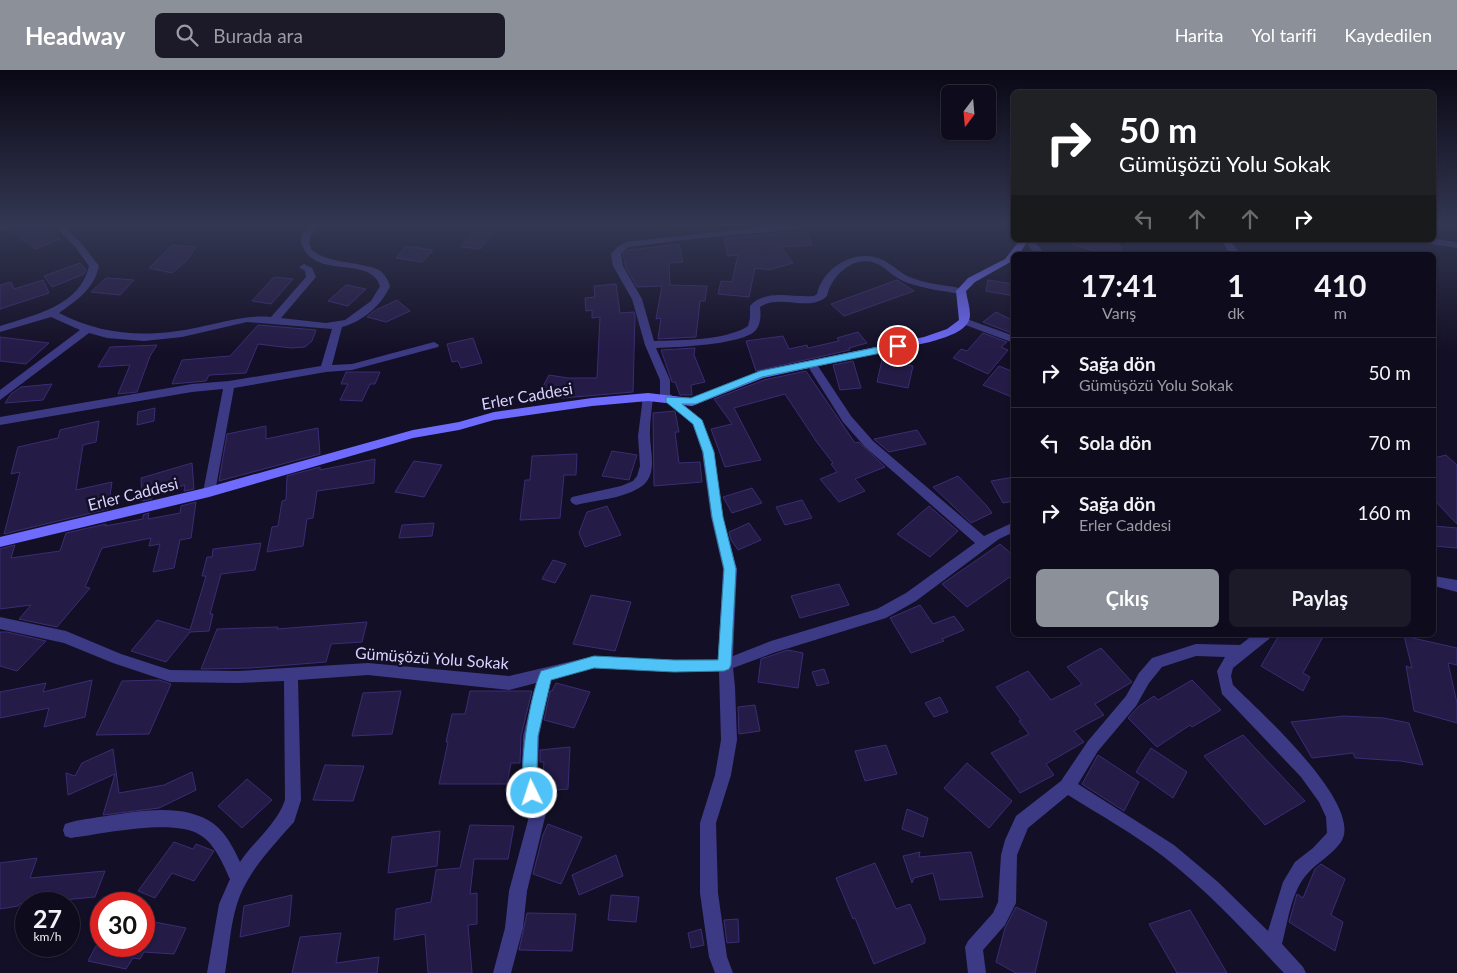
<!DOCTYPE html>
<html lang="tr">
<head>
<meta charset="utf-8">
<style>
	:root { --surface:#0e0b1c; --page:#1c1929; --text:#f1f3f6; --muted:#9b9ba3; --line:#2e2b3b; --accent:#8c9099 }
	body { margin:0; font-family:Lato,sans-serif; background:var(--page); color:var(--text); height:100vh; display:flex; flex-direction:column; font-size:19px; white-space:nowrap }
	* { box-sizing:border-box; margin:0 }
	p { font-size:16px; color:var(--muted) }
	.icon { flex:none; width:28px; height:28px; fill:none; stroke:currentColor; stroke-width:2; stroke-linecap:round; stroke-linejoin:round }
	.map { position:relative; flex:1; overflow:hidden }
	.panel { position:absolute; left:1011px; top:182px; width:425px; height:385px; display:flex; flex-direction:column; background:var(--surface); border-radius:8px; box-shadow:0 1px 4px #0004,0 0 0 1px var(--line) }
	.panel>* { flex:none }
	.guide { position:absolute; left:1011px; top:20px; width:425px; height:152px; border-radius:8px; box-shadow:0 1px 4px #0004,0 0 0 1px var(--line); background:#202124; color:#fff; overflow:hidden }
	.needle { width:32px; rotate:196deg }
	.fabs { position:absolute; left:941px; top:15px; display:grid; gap:10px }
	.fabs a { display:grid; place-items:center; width:55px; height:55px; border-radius:8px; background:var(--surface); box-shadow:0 1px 4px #0004,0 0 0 1px var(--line); font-size:25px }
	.speed { position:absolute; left:15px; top:822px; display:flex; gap:10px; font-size:25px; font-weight:700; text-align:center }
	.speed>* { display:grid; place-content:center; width:65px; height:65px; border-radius:50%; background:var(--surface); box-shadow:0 1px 4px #0004,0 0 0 1px var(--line); line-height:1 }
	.speed small { font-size:12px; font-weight:400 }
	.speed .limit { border:8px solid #d22; background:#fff; color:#111 }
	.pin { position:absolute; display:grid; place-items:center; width:42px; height:42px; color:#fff; margin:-21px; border:2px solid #fff; border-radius:50%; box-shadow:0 1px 5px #0007 }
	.me { position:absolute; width:55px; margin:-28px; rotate:356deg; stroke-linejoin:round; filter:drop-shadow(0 0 4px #0008) }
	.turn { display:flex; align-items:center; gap:18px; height:105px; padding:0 25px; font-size:22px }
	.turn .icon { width:65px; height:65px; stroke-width:2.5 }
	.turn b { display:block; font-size:35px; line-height:42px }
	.lanes { display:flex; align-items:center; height:48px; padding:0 25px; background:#0003; justify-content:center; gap:25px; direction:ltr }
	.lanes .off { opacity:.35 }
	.eta { display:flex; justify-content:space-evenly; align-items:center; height:85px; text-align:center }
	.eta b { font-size:30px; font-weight:700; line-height:35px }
	.action { display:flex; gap:10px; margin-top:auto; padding:10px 25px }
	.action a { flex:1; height:58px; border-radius:8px; background:var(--accent); color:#fff; font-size:20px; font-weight:700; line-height:58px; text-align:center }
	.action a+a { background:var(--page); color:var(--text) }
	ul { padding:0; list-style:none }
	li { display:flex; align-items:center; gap:15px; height:70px; padding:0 25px; border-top:1px solid var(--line) }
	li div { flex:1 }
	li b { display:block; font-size:19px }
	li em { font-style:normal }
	header { display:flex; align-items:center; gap:30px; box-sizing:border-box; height:70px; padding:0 25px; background:var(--accent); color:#fff }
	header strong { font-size:24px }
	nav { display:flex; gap:28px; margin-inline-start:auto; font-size:18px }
	.search { width:350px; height:45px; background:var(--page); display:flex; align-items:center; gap:12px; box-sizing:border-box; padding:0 18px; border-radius:8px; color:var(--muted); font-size:19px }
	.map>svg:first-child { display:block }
</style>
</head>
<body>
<header>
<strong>Headway</strong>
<div class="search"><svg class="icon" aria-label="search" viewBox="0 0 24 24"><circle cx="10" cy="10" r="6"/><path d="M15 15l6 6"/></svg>Burada ara</div>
<nav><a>Harita</a><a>Yol tarifi</a><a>Kaydedilen</a></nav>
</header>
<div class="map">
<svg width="1457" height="903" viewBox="0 0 1457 903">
	<rect width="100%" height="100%" fill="#130f26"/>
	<path fill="#241b47" stroke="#3b2d73" d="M28,155H40L60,169L35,179L13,162Z
		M475,160L493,163L480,179L461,177Z
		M807,162L812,175L781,177L793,193L769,200L755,198L749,227L718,224L721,211L732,212L738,185L728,186L724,168Z
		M1073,170H1117L1123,183L1098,182L1072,174Z
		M679,174L683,192L669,193L670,215L707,216L705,231H700L696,267L658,269L661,248L656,249L662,216L637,217L626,198L623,184L628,180Z
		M172,175L196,177L186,191L172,203L149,198Z
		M406,176L433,180L422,192L396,188Z
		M80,193L86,200L84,204L52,217L44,206Z
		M274,207L293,209L271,234L252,231Z
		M106,208H108L134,210L120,225L91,222Z
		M43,210L49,223L0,239V215L11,212L14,219Z
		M897,210L914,221L844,246L831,234Z
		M988,210L1014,214V226L986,221Z
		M616,214L620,243L634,242L635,246L633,322L563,328L539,324L549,305L568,308H597L600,247L592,248V240L586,241L585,228L595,227L594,216Z
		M346,215L366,219L348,236L328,231Z
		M397,230L410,241L386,252L367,247L374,241Z
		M996,242L1014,251V264L983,252Z
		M258,255L316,260L312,271L305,277L291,278L258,274L246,303L209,305L206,311L172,314L182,290L230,286Z
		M858,262L867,273L849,278L850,280L756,301L746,271L783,266L789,279L807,275L808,278L839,271L837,268Z
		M983,263L1007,272L1001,277L1008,280L988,304L953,288L961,279L967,281Z
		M0,267L49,273L26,294L0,291Z
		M473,268L482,293L461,298L458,291L452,292L447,274Z
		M157,275L150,286L137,322L118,324L130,295L98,297L110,277Z
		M695,278L694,285L705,312L691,315L692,325H680L675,312H672L661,280Z
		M882,290L913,296L908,318L877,312Z
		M853,291L861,318L840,320L833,295Z
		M999,296L1014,302V328L983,315Z
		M806,301L855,373L859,372L885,397L855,409L865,421L839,432L820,409L837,402L831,394L833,393L816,371L785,324L734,338L761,390L725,397L711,359L732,354L714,329L764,310Z
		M346,302H380L375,314H370L362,331L340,330L348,314H341Z
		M52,314L43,330L5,333L11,324L21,317Z
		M155,338L154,351L137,355L138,342Z
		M675,341L679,362H675L679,393L700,392L702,412L654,416L653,343Z
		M99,351L96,372L83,375L76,420L112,412L108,439L4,464L20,402L11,404L18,377L58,368L60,360Z
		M266,356V369L318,358L320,384L219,411L227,364Z
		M917,360L926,374L889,382L874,369Z
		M612,381L637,385L629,410L602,406Z
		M577,384L576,405H564L560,448L520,450L525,410H530L532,386Z
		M1446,385L1457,395V454L1434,430V388Z
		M375,389L374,413L317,421L313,448L307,449L303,476L267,482L272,457L278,456L282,431L286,430L287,406L320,397V400Z
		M414,391L442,395L424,427L395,422Z
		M192,393L194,419L184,421L185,415L152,425V429L142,431L141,408Z
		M958,406L987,436L992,443L971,453L933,417Z
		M1014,407V431L1003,433L991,411Z
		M752,418L762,433L732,443L723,427Z
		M802,430L812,448L785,455L776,437Z
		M196,432L191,468L180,470L174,498L153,502L160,474L149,476L151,468L102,478L85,517L90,518L57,557L19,549L31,535L0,539V479L15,475L11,488L60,481L66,463L106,454L105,456L143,449V445L149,443L148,449L180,443L181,436Z
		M607,436L621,465L585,477L579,463L587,442Z
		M929,436L958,461L930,487L897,464Z
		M434,453L432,466L399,468L402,455Z
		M749,453L761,470L738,480L731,470L729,462Z
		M1434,456L1457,458V478L1434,476Z
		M261,473L255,500L221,504L210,544H213L209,561L190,562L166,592L131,581L157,550L190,560L206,506H202L207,487H212L213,479Z
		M1000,474L1014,486V504L967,537L942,514Z
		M553,490L566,494L555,513L542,509Z
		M839,514L849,535L800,548L791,526Z
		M591,525L631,532L615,581L573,574Z
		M920,535L933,554L954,546L964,560L942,569L944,571L911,583L890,548Z
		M367,552L362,572L331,574L326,592L251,598L201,599L217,559L278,557L277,559Z
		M0,562H7L46,571L17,601L0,596Z
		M1279,565H1324L1303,603L1310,607L1303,621L1261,596Z
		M1404,566L1457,578V595L1448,593L1457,633V653L1414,641L1406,596L1412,598Z
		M1101,578L1132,612L1095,634L1104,645L1074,661L1084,672L1046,694L1054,705L1020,723L991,683L1029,664L1019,651L1021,650L996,617L1028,601L1051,630L1082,614L1067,597Z
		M788,580L803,583L798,618L758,612L761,589Z
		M824,599L829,613L817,616L812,602Z
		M92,610L85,647L44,657L49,638L0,648V622L46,613L43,622Z
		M159,610L171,614L149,664L96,665L122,611Z
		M1192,610L1221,640L1192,657L1190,655L1157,677L1128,648L1138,637L1154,626L1158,630Z
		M556,613L590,622L574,658L544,650L550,621H552Z
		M401,621L392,664L352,666L363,623Z
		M470,621H532L521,666L520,693H511L507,714H439L448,672H446L452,644H465Z
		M940,627L948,642L934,647L925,633Z
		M755,635L760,661L739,664L738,637Z
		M1344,646L1384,648L1409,653L1423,695L1401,691L1355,688L1353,683L1312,688L1291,652Z
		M1243,665L1305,731L1265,755L1204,686Z
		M886,675L897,704L865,711L855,681Z
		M570,677L568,719L542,721L544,692H540V680Z
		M1151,678L1187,702L1173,728L1136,702Z
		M113,679L119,723L164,715L192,702L196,720L159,738L103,745L115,704L68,725L66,703L75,706L82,693Z
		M1098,685L1139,712L1124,741L1082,714Z
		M967,693L1012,731L989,758L944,718Z
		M325,695L364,696L353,731L313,730Z
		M247,709L272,730L242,758L218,736Z
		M907,739L928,748L923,767L902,759Z
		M548,754L582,767L561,814L533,804L543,765Z
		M470,755L514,756L508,789H474L470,824L477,823V854L468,855L472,903H428L425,864L394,870L396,839L431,832L436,800L460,798Z
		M440,761L437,796L388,803L392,767Z
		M174,772L193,779L196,774L214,781L194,811L172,803L155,828L138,821Z
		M920,782L919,787L971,782L983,827L940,830L933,803L914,808L912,813L903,786Z
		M616,785L623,806L579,825L572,805Z
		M37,788L30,808L105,801L95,827L19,834L18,836L0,839V793Z
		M875,793L896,839L910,834L925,868V873L874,894L855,848L853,849L836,808Z
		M1321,794L1345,809L1331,845L1343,852L1335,881L1289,852L1297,824L1303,828L1315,799Z
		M292,825L289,856L240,867L244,836Z
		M611,825L639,827L636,852L608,850Z
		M1016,837L1047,852L1035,903H1016L996,892L1005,858Z
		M1190,840L1227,903H1177L1149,854Z
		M527,843L576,844L572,881L519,880Z
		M738,849L739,872L727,873L724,850Z
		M144,850L186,858L174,884L144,882L140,889L133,888L126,899L88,891L96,876H144Z
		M701,859L704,875L691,878L688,863Z
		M341,863L336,893L379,887L377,903H292L300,867Z"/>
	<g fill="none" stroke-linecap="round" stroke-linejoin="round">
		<path fill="#3d3a85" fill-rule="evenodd" d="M0,155H21L0,161Z
			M54,155H63L82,174L99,196C94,219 77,230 59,243C105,267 153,268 204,256C229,251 245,245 271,247L306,207L305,201L299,197L304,194L312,198L316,207L281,248L326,253L345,250L371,231L380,216C371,187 322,207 305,181C302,176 300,173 301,166L309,155H319C282,194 362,190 379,200C385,204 388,210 390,216C382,235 362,252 342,257L332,295L352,294L434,272L439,275L438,277L352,300L326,302L234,318L215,422L213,425H205L203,422L223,319L192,322L0,355V347L192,314L229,311L321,296L332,259L247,252L182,267L144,271L107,268L89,263L0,330V320L80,260L51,247L0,262V256C34,245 80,236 89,196L76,178Z
			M777,155H811L807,158L684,170L629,177L621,184L623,196L642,229L654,271C681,270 725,271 748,256L750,248V236C766,218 793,228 814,226L817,224C823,197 856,177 883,190C895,196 901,205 915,209C931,215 948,215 964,219L966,221L961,224C943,221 925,219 908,213C893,208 886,197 875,193C853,185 831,206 827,226C810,243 780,223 760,237C761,245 761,253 756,260C743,275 677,277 656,278L670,310V324L702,350L714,382L723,447L737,499L733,586L771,571L877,539L906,523L975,473L865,377L843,352L807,295L808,293H816L851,346L873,371L984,466L1014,452V462L999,469L916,531L886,548L773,583L733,598L735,617L737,670L731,705L716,753L718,823L727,887L733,903H715L709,887L700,823V753L715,705L721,670L719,601L674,602L594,598L551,609L539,666L538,700L540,723L547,739L527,821L523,858L511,903H493L505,858L509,821L531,739L524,723L522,700L523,666L536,613L509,620L368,605L298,610L301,730L294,752C272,777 247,802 237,834C230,856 229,881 225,903H207L219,834L230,809C223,794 215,774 200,765C174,748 102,764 71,768L65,766L63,760L65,754C76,750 88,749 99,747C134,742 183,731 214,754C226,763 234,779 240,792C254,771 277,754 285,730L284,611L238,613L170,612L113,593L64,573L0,559V547L66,561L121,584L170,600L238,601L368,593L509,606L594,586L674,590L718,589L723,499L711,447L702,382L693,355L660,325V310L645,275L632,229L613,196L611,184L617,177L626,172Z
			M1434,169L1457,172V178L1425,173L1421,170Z
			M1024,170H1033L1046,185H1036Z
			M1221,170H1230L1241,185H1231Z
			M964,248L1014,266V273L960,253V249Z
			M648,323L653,327C652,338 650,350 650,361C649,380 660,406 639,418C621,429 596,430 576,435L572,433L570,430L572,427L621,416L633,411L637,406L640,396L638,366L643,327Z
			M1434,506L1457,510V522L1434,516Z
			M1253,565H1271L1269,569L1233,598L1231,606L1233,615C1258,640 1365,735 1341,772C1332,785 1318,792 1308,803C1291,821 1288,852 1282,874L1303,897L1306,903H1284C1246,863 1208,821 1164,787C1134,764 1100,745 1068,725L1028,758L1017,785L1016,833L1005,855L983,880L986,903H968L965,877L968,871L993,843L998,832L1001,785L1005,770L1016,746L1061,711L1088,671L1126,626L1139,603L1152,588L1196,574L1240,575ZM1196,586L1225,587L1217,601L1222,624L1301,707L1319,732L1326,747L1327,763L1313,778L1295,792L1283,812L1268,861L1218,812L1174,775L1078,714L1098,681L1136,636L1149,613L1162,597Z"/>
		<path fill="#6f6bff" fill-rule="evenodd" d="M1020,170H1028L1019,185H1014V190L975,212L966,221C967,229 970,237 970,245C970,262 942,268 930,272L763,308L692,336L648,331L592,336L494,350L459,360L413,368L209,427L0,477V467L209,417L413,360L459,352L494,342L592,328L648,323L691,328L760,301L924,267L947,259L959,250L956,221L958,219L968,208L1005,189Z"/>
	</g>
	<linearGradient id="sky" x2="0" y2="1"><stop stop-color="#0a0815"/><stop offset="0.55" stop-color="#333752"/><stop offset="1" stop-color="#333752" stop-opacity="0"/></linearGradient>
	<rect width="1457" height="282" fill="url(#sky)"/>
	<path fill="#4fc3f7" stroke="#337fa1" d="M898,273L903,276L901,279L762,307L696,334H682L702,350L714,382L723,447L736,499L731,595L729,599L724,601L674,602L594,598L551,610L538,666L537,700L539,723L537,728L532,730L526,728C516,704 530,625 541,601L594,586L674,590H718L724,499L712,447L703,382L693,354L666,332V327L691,328L760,301Z"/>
	<g text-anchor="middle" stroke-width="5" stroke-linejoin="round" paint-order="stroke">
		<g font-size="16" fill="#d9d4ff" stroke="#130f26">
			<text transform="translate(527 326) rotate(-10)" y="6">Erler Caddesi</text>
			<text transform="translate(133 424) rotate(-14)" y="6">Erler Caddesi</text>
			<text transform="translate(432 588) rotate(4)" y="6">Gümüşözü Yolu Sokak</text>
		</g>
	</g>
</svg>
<div class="fabs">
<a><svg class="needle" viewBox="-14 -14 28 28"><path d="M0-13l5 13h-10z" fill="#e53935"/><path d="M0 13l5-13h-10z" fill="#9b9ba3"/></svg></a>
</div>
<div class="speed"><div>27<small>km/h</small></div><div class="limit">30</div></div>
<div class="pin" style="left:898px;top:276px;background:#d93025"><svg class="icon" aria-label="arrive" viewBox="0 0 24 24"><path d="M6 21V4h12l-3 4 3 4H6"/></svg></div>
<svg class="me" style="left:532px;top:723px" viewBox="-20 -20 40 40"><circle r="17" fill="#4fc3f7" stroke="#fff" stroke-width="3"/><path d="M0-11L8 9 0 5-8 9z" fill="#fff"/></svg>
<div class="guide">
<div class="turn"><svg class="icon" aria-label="right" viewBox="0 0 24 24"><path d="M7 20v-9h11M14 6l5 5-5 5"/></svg><div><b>50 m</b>Gümüşözü Yolu Sokak</div></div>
<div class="lanes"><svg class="icon off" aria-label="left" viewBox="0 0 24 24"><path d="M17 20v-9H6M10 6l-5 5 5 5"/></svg><svg class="icon off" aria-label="ahead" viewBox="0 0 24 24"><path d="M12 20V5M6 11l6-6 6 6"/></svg><svg class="icon off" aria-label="ahead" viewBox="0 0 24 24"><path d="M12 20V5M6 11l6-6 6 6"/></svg><svg class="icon" aria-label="right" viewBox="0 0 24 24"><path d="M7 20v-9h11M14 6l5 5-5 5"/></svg></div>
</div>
<section class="panel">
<div class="eta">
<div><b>17:41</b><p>Varış</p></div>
<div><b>1</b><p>dk</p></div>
<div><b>410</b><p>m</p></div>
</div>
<ul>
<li><svg class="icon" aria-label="right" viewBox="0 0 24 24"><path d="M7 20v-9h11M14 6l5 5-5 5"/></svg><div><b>Sağa dön</b><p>Gümüşözü Yolu Sokak</p></div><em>50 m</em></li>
<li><svg class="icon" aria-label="left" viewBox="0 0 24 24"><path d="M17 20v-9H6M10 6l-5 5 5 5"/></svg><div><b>Sola dön</b></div><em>70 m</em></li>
<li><svg class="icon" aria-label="right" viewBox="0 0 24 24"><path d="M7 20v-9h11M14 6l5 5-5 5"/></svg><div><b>Sağa dön</b><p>Erler Caddesi</p></div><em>160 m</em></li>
</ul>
<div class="action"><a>Çıkış</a><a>Paylaş</a></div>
</section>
</div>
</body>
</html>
